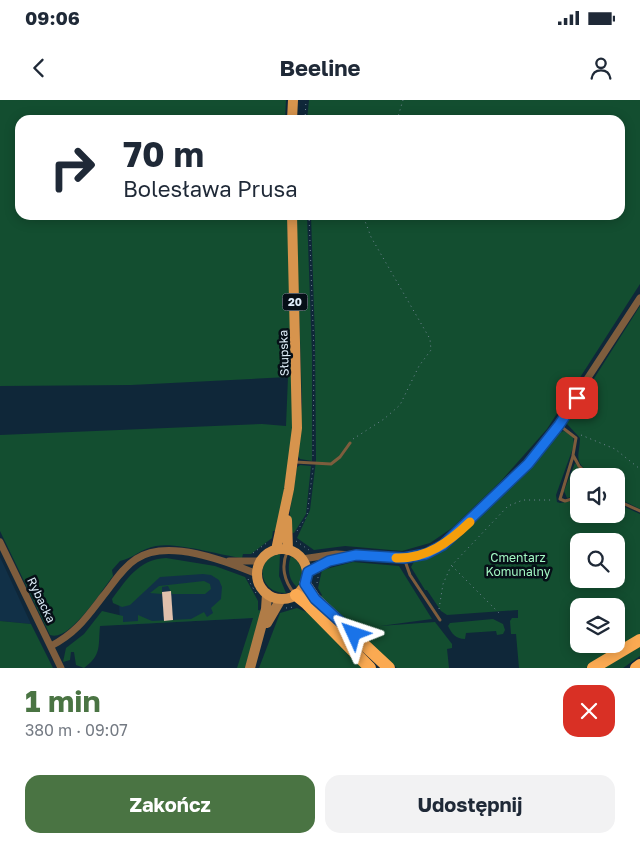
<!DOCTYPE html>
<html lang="pl">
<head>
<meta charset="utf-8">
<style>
	:root { --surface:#fff; --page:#f2f2f3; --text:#1f2937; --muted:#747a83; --accent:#4a7443 }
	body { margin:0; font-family:"Golos Text",sans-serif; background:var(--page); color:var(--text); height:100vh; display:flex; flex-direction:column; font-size:19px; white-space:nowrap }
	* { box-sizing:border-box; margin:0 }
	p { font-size:16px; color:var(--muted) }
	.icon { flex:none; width:28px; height:28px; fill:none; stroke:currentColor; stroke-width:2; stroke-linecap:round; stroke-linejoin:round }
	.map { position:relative; height:568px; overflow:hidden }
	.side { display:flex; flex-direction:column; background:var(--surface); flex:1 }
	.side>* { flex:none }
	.hud { position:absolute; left:15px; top:15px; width:610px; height:105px; border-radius:15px; box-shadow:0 2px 12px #0003; background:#fff; color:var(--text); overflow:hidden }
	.controls { position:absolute; left:570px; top:368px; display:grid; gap:10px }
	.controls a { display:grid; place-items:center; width:55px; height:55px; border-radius:10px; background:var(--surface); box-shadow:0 2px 12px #0003; font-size:25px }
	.pin { position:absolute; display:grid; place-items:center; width:42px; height:42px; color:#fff; margin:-21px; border-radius:10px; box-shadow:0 2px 8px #0006 }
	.me { position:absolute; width:55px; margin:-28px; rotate:312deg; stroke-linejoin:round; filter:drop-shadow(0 0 4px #0008) }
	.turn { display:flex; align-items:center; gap:18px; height:105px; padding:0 25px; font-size:22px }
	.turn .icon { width:65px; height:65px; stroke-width:2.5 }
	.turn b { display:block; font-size:35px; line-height:42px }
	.round { display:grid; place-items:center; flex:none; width:52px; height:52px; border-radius:15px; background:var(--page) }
	.headline { display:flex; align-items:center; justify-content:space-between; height:85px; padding:0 25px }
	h1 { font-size:30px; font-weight:700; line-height:38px; color:var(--accent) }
	.cta { display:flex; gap:10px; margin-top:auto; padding:10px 25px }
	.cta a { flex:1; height:58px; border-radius:15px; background:var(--accent); color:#fff; font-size:20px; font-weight:700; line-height:58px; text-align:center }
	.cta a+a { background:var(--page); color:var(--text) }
	.status { display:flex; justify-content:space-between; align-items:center; height:35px; padding:0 25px; background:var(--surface); direction:ltr }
	.status svg { height:14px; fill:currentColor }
	header { display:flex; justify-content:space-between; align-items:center; height:65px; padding:0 25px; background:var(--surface); font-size:22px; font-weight:700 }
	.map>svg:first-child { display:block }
</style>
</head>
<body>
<div class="status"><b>09:06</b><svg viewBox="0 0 49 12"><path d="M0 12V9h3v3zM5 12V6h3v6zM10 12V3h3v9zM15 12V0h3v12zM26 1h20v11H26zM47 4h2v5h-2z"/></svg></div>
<header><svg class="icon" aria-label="back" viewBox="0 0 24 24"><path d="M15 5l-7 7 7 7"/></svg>Beeline<svg class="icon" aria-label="person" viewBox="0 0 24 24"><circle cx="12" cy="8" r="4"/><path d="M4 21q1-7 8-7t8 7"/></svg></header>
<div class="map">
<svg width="640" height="568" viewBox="0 0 640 568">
	<rect width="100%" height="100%" fill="#0f2739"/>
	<path fill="#113047" d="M0,457L31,524L0,521Z
		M206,472L224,478L254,518L120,525L119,501L137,476Z"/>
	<path fill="#134e30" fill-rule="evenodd" d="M0,0H286L285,20H20V115H287L293,277L292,340L277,431H273L272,438L251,454H243L242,458C219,455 177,442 156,446C142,448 132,459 120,461L112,470L113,476C102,490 69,543 50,535L0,431V335L262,324L286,326L288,277L131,285L0,286Z
		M309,0H640V184L547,329L501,381L452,428L430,443L402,451L345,446L314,450L297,438L310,410L316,360L315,240L311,115H620V20H307Z
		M296,115H307L312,254V361L300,359L298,356L302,302Z
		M640,206V409L616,397V376H592C573,359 579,360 580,338L567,324V321Z
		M564,331L573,337L574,345L556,395L557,402L560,403L579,400V414H616V403L640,414V536L586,568H519L516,534H511L510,521L512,518H518V510L447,515L441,511L427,490H425L411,467L415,460L439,452L459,438L522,375L558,333ZM579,441H616V479H579ZM579,506H616V544H579Z
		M575,363L586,376H579V395L567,398L564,391Z
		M300,365L311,366L306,414L294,433L290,432V410L297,367Z
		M280,454L279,476L286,493C258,494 254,457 280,454Z
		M291,456C303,463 305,476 297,487C288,480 287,466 291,456Z
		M166,458L215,466L245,477L258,501V510L262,511L245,568H237L253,518L100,526C98,546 102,555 84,568L76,565L74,552H71L70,560L63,562L66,548L84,534L102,511L123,516V522L138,521V515L152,521L191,519L204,512L207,517L213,513L211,508L221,499L222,487L219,480L211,475L203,474L160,477L130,505L122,507L113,503L112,499C127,479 139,459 166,458Z
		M353,462L399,466L432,519L380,526L435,522L452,544V548L447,549L449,568H397L320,498L322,495L318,488L322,470Z
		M204,481L210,484L211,489L205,494H172L168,486L162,487V494L150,493L159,486Z
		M297,508L306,512L309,509L363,568H259L280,513Z
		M493,519L503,524L505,530L503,534L497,535L496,531L466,533L465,539C456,539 452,534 448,526L450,523Z
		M0,521L31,524L53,568H0Z
		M640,544V556L623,568H598Z"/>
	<path fill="#e0c0ac" d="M171,491L173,520L164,521L162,492Z"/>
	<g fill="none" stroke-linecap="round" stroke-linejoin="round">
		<path stroke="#738796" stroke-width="1" stroke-dasharray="1 4" stroke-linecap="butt" d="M305,20L306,0
			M397,20L403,0
			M309,115L314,253L313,357
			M581,335L615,349L640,369
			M353,339L384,319L400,305L419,266L431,250L430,239L371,137L365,121L367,115
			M297,431L307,416L313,368
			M296,441L309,450
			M253,453L268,442
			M452,466L501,515
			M248,479L257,495
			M317,483L319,472
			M286,508L294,507
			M439,509L443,484L451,466L508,406L523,400H554"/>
		<path stroke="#7e5d3d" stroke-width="3" d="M559,325L576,338L573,355L579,366L589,376
			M573,356L560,399L565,401L579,397
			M295,362L331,364L340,357L350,343
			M616,400L640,411
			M287,452C281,466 284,481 294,493
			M404,458L410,475L440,520"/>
		<path stroke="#7e5d3d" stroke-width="7" d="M0,442L61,568
			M302,459L336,454L404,458L426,453L451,440L513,380L544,345L640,198
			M229,461H261
			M307,471L318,465L346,457
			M51,546C76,533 86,518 103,496C113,484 122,468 136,459C167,438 226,461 257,474"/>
		<path stroke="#b07c47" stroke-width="10" d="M267,523L281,499
			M250,568L266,509L267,494"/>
		<path stroke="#d7944d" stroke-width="10" d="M292,20L293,0
			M287,420L288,450
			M257 474a25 25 0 1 1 50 0a25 25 0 1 1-50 0Z
			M276,450L289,389L297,328L292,115"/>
		<path stroke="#fbaa52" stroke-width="12" d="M305,484L315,499L389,568
			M296,495L306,503L370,568
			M593,568L640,540
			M636,568L640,565"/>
	</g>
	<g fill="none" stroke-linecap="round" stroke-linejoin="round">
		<g stroke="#114b97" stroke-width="12">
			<path id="route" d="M354,534L315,499L305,484L308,472L329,461L356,455L404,458L426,454L443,445L528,364L559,325L577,298"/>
		</g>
		<use href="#route" stroke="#1a73e8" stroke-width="9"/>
		<path stroke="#f59e0b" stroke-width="9" d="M396,458C427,459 449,442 470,422"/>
	</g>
	<g text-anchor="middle" stroke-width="5" stroke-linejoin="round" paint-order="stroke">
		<rect fill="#060f17" stroke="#9eaab5" stroke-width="1" x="282.5" y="193.5" width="25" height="17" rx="4"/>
		<g font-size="11" font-weight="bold" fill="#dfedf9">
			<text x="295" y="206">20</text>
		</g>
		<g font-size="12" fill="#dfedf9" stroke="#060f17">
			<text transform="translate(284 253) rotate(-92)" y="4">Słupska</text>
			<text transform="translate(41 500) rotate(64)" y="4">Rybacka</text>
		</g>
		<g font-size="12" fill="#a3f9c4" stroke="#060f17">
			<text x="518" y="462">Cmentarz<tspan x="518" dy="14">Komunalny</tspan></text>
		</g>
	</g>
</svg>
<div class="controls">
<a><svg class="icon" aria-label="sound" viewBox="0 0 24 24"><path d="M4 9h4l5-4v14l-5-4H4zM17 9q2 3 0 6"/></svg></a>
<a><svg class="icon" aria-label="search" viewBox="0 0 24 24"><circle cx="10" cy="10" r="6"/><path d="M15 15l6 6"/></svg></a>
<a><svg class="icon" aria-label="layers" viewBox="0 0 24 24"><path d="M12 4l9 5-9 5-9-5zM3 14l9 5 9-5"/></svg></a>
</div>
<div class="pin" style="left:577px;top:298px;background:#d93025"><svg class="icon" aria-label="arrive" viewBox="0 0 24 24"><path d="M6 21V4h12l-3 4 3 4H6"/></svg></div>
<svg class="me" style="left:354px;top:534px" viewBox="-20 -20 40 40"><path d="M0-17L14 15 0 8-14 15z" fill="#1a73e8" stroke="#fff" stroke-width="4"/></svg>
<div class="hud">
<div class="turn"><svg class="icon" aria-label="right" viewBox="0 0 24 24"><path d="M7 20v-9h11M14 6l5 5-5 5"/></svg><div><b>70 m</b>Bolesława Prusa</div></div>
</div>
</div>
<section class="side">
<div class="headline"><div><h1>1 min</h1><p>380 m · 09:07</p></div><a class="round" style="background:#d93025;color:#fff"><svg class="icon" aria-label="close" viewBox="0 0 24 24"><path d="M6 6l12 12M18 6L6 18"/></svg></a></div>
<div class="cta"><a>Zakończ</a><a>Udostępnij</a></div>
</section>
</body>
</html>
